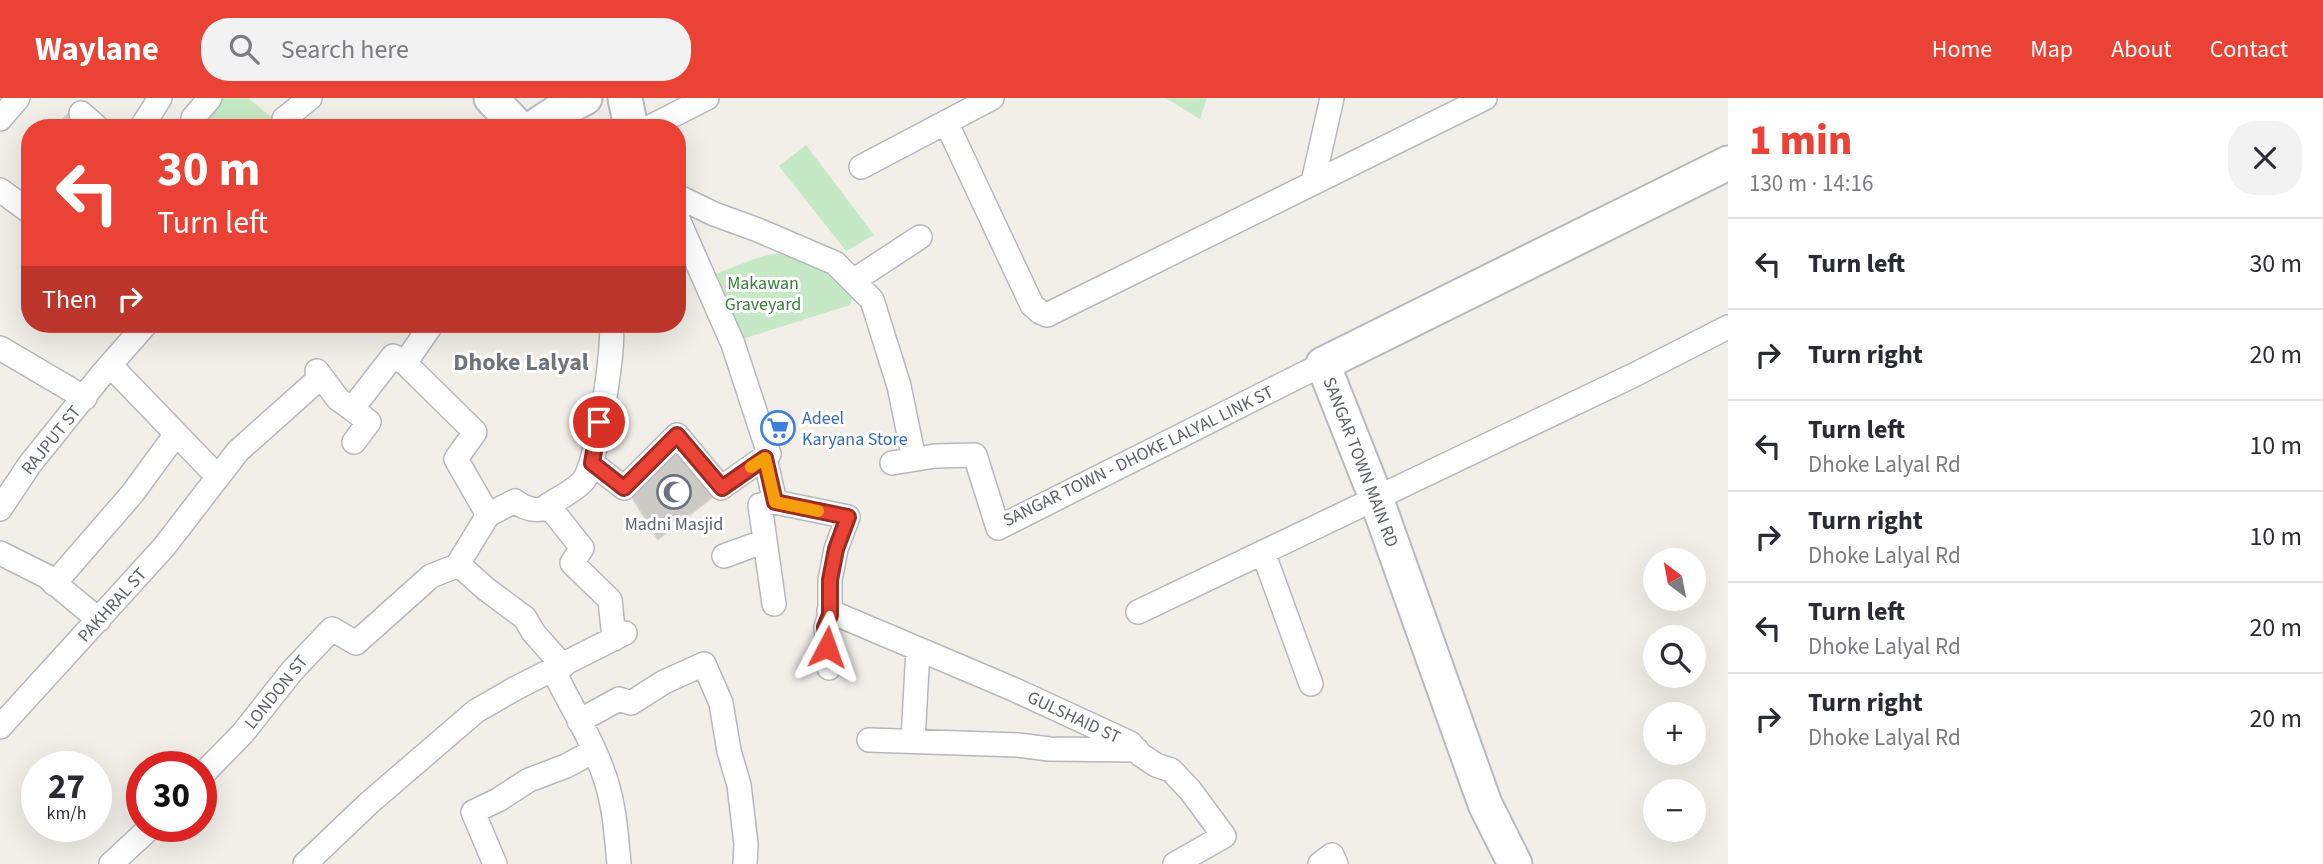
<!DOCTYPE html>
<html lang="en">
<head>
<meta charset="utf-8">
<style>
	:root { --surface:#fff; --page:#f2f2f3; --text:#2b2b33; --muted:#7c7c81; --line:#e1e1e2; --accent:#ea4335 }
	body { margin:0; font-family:"Source Sans 3",sans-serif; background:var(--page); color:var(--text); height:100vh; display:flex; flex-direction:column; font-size:26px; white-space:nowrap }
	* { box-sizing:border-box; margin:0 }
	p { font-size:23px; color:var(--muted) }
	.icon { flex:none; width:38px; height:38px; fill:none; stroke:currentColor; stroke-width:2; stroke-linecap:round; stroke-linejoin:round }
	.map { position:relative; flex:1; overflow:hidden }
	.side { display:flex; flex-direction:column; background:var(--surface); width:595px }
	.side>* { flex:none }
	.banner { position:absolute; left:21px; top:21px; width:665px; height:214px; border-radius:28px; box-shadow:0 7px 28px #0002; background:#ea4335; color:#fff; overflow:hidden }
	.needle { width:46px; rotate:328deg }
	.tools { position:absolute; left:1643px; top:450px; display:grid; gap:14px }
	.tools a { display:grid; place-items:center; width:63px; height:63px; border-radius:50%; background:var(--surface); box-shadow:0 7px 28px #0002; font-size:35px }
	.speed { position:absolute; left:21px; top:653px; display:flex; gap:14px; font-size:35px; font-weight:700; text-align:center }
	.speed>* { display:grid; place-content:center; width:91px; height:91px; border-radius:50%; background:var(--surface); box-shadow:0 7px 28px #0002; line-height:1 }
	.speed small { font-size:18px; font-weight:400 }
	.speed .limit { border:10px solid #d22; background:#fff; color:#111 }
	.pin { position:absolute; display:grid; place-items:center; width:60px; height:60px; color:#fff; margin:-30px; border:4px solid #fff; border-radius:50%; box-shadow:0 2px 7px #0007 }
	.me { position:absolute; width:77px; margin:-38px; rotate:4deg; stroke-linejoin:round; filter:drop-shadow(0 0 5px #0008) }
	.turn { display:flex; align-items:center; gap:24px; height:147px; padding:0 21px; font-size:32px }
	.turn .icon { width:91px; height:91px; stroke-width:2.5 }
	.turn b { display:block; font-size:49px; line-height:60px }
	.then { display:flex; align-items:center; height:66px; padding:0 21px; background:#0003; gap:14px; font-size:26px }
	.round { display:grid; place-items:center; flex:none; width:74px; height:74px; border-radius:28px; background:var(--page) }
	.overview { display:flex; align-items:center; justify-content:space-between; height:119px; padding:0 21px }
	h1 { font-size:42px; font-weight:800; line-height:52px; color:var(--accent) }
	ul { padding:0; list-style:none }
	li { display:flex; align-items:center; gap:21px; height:91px; padding:0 21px; border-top:2px solid var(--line) }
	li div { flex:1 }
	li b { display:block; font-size:26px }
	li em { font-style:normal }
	header { display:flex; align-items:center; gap:42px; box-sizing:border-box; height:98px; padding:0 35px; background:var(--accent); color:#fff }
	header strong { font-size:33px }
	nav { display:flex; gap:38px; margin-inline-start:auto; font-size:24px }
	.search { width:490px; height:63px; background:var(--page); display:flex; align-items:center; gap:18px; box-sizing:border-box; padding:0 24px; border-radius:28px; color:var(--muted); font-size:26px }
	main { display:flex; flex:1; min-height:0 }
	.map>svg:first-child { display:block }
</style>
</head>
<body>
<header>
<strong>Waylane</strong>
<div class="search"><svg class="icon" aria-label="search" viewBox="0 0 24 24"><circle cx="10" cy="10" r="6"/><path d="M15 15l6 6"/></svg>Search here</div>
<nav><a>Home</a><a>Map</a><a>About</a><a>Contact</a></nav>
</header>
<main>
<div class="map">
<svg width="1728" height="766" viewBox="0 0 1728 766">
	<rect width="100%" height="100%" fill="#f1efe8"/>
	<path fill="#c5e8c5" d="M221,0H248L277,24L275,30H204L207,20Z
		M1166,0H1207L1200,21Z
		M806,47L874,137L846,153L779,68Z
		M781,155C814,163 834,171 852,200L850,207L736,243L711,177C736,170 754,158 781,155Z"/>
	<path fill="#cccac5" stroke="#d6d1c6" stroke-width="2" d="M72,12L93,30H55Z
		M678,347L719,394L658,441L629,394Z"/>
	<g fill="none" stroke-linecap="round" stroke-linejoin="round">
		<g stroke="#b5b8bc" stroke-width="26">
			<path id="street" d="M81,15L98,30
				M0,21L18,0
				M284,21L310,0
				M946,24L1032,207L1040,214L1047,217L1485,0
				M141,30L160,0
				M192,30L193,20L210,0
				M648,30L707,0
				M861,69L992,0
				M1313,84L1332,0
				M0,92L30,114
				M677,98L714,116L758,132L835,165L872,202L899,288L914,361
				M853,183L920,139
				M611,226C615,249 597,363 584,382C576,392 559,400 548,407L582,450L572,465L610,502L614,541
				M0,250L85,300
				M405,265L432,226
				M110,267L217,378
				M317,273L338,301L352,311
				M354,344L369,324L352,311L393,258L405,265L475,334L456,361L488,417
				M765,360L775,404L848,419L836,451L830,482V517L826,529L829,570
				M592,365L624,390L677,337L721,390L769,356L733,246L677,119
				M892,365L935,358L975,357L998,430L1323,266
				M0,411L30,366L103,275L146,226
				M488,417L458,466L486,491L525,520L533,534L563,568
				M488,417L515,403C526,412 536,413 550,410
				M1263,454L1311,586
				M0,455L46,478L99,522
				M724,458L765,443
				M54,486L132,396L176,336
				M774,506L760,407L775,404
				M829,513L1013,591L1130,645L1141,657L1156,667L1171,672L1190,692L1224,738L1175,766
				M1138,514L1634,277L1728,229
				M563,568L554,574C575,616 604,660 612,707C616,726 617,746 619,766
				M579,623L619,601L631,605L664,584L704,566L721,605L729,653L739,687L746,746L745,766
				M0,629L164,449L238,353L321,279
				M869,642L1018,647L1049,651L1137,652
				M913,642L918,551
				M201,678L243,635L292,573L332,531L356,545L431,478L459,467
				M111,766L152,728
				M305,766L369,705L476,613L516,590L625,535
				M495,766L473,714L498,702L529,682L566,668L594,653
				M1320,766L1332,757L1336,766"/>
		</g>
		<g stroke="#b6babf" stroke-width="37">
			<path id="secondary" d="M491,0L519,30
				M625,0L631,30
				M533,30L557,14L585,0
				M1515,766L1485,706L1376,400L1323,266L1728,65"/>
		</g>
		<use href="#street" stroke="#fff" stroke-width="23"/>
		<use href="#secondary" stroke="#fff" stroke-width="33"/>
	</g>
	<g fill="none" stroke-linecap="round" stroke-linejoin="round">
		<g stroke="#982c22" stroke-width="18">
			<path id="route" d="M599,324L592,365L624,390L677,337L722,390L765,360L775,404L848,419L836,451L830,482V517L825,529L827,549"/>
		</g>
		<use href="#route" stroke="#ea4335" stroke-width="12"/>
		<path stroke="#f59e0b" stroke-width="12" d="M751,369L765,360L775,404L818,413"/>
	</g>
	<defs>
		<g id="supermarket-ring" transform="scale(1.75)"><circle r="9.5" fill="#fff" stroke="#3f7fe0" stroke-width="1.5"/><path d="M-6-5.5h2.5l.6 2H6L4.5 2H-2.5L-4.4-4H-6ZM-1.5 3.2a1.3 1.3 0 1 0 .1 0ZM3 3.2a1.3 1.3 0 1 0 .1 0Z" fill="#3f7fe0"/></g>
		<g id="mosque-ring" transform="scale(1.75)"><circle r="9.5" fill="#fff" stroke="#6b7280" stroke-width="1.5"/><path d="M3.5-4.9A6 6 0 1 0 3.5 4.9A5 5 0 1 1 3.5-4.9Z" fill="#6b7280"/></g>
	</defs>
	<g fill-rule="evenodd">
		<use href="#supermarket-ring" x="778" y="330"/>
		<use href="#mosque-ring" x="674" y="394"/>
	</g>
	<g text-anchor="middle" stroke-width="6" stroke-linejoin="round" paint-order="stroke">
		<g font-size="18" fill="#348238" stroke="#fff">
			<text x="763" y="191">Makawan<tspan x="763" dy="21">Graveyard</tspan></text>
		</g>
		<g font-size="18" fill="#366cbe" stroke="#fff" text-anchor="start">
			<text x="802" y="326">Adeel<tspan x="802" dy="21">Karyana Store</tspan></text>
		</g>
		<g font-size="18" fill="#5f6368" stroke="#fff">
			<text transform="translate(51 342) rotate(-51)" y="6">RAJPUT ST</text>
			<text transform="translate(1138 358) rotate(-26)" y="6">SANGAR TOWN - DHOKE LALYAL LINK ST</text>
			<text transform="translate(1361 364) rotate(69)" y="6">SANGAR TOWN MAIN RD</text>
			<text transform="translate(112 507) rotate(-48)" y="6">PAKHRAL ST</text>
			<text transform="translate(276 594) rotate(-51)" y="6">LONDON ST</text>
			<text transform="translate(1074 619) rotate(25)" y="6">GULSHAID ST</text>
		</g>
		<g font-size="18" fill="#5b616d" stroke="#fff">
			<text x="674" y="432">Madni Masjid</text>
		</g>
		<g font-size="24" font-weight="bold" fill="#70757a" stroke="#fff">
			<text x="521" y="272">Dhoke Lalyal</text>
		</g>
	</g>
</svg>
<div class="tools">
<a><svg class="needle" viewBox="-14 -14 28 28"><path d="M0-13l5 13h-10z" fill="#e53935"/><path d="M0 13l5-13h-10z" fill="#7c7c81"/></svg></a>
<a><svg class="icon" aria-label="search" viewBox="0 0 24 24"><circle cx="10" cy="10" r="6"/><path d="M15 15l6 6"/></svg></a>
<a>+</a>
<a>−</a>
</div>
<div class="speed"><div>27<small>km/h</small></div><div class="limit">30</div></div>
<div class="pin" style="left:599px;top:324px;background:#d93025"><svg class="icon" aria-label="arrive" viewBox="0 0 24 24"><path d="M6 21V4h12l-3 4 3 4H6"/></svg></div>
<svg class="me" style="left:827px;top:549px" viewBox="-20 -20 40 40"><path d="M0-17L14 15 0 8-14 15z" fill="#ea4335" stroke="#fff" stroke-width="4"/></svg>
<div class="banner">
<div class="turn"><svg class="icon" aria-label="left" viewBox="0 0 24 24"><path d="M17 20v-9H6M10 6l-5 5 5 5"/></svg><div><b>30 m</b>Turn left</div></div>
<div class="then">Then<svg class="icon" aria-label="right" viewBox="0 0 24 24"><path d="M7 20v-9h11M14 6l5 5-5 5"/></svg></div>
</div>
</div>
<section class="side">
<div class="overview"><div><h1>1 min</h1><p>130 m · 14:16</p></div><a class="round"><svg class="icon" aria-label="close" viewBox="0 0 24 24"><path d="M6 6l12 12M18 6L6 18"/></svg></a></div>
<ul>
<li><svg class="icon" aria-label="left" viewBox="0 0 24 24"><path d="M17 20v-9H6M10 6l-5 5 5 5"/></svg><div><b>Turn left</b></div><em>30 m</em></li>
<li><svg class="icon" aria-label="right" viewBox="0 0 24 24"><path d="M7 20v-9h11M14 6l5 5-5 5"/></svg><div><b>Turn right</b></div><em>20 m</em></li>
<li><svg class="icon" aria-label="left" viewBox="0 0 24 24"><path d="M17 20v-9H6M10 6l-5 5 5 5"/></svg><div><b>Turn left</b><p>Dhoke Lalyal Rd</p></div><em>10 m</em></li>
<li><svg class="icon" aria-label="right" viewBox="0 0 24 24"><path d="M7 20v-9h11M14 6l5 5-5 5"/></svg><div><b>Turn right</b><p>Dhoke Lalyal Rd</p></div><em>10 m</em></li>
<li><svg class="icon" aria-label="left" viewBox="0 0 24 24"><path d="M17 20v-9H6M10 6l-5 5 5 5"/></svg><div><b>Turn left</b><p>Dhoke Lalyal Rd</p></div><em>20 m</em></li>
<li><svg class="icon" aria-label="right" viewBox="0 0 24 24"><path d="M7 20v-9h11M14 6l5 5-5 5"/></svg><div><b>Turn right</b><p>Dhoke Lalyal Rd</p></div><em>20 m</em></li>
</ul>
</section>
</main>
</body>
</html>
